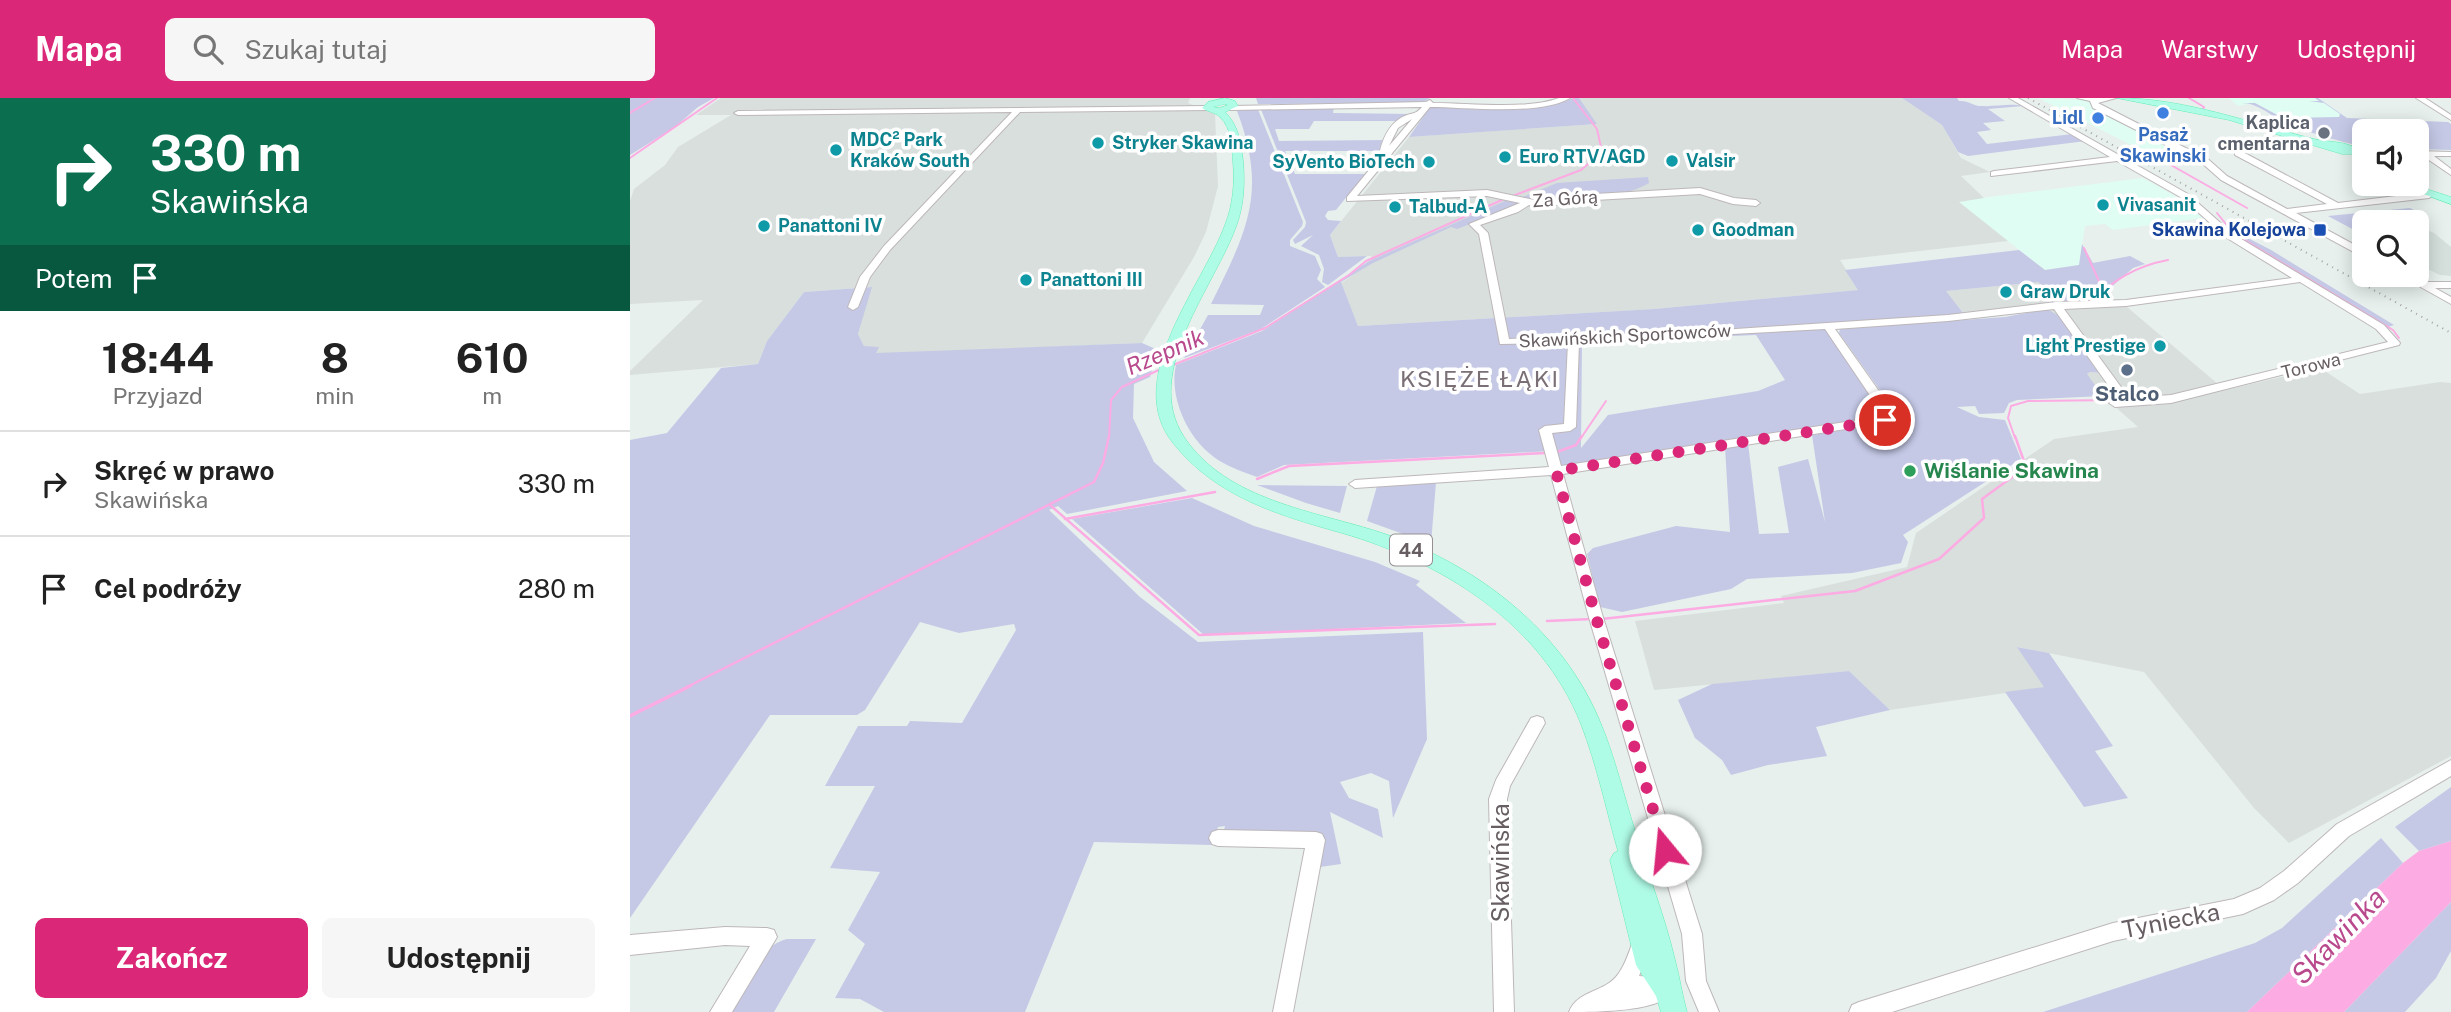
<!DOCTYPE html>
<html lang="pl">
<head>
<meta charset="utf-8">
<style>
	:root { --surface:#fff; --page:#f6f6f6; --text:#222; --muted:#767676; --line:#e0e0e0; --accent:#db2777 }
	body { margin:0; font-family:"Public Sans",sans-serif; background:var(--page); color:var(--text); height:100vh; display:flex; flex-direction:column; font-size:26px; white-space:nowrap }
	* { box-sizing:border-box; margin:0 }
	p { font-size:23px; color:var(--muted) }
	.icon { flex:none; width:38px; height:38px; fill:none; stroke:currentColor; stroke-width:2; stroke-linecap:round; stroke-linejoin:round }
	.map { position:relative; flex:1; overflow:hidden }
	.side { display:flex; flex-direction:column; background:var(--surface); width:630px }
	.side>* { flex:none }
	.banner { background:#0b6e4f; color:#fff; overflow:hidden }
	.buttons { position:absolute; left:1722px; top:21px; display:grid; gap:14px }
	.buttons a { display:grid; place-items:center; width:77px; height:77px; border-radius:10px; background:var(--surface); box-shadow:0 4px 18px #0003; font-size:35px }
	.pin { position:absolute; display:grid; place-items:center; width:60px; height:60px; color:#fff; margin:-30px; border:4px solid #fff; border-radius:50%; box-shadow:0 2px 7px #0007 }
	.me { position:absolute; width:77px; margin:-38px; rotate:343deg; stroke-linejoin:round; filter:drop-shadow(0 0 5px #0008) }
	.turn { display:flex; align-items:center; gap:24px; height:147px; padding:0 35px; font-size:32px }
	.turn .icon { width:91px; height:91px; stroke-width:2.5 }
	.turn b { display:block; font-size:49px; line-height:60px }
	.then { display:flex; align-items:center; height:66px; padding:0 35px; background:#0003; gap:14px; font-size:26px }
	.eta { display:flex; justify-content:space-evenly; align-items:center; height:119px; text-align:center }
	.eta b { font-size:42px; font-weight:700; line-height:49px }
	.primary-button { display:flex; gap:14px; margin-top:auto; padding:14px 35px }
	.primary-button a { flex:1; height:80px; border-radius:10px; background:var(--accent); color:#fff; font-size:28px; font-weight:700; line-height:80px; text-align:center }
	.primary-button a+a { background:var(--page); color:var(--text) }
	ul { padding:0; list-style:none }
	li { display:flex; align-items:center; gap:21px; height:105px; padding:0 35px; border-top:2px solid var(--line) }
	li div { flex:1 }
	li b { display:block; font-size:26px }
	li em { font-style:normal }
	header { display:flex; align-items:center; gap:42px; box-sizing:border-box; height:98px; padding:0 35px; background:var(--accent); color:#fff }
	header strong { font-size:33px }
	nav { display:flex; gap:38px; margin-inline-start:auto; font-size:24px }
	.search { width:490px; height:63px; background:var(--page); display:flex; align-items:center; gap:18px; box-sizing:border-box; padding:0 24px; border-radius:10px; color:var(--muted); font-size:26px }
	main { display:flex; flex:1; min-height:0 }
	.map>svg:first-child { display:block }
</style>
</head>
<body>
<header>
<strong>Mapa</strong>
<div class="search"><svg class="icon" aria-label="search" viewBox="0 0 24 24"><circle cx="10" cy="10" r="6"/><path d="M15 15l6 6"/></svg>Szukaj tutaj</div>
<nav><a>Mapa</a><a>Warstwy</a><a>Udostępnij</a></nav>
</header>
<main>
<section class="side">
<div class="banner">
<div class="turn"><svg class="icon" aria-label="right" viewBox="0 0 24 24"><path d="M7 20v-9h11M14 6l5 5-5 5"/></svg><div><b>330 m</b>Skawińska</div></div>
<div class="then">Potem<svg class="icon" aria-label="arrive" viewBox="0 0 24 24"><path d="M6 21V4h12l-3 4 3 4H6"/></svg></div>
</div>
<div class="eta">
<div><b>18:44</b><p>Przyjazd</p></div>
<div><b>8</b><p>min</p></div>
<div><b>610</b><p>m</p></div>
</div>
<ul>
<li><svg class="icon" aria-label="right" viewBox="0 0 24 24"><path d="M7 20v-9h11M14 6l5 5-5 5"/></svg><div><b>Skręć w prawo</b><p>Skawińska</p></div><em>330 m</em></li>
<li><svg class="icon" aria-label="arrive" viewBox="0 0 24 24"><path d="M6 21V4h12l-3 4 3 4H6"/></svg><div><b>Cel podróży</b></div><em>280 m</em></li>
</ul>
<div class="primary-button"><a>Zakończ</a><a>Udostępnij</a></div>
</section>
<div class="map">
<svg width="1821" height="914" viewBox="0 0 1821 914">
	<rect width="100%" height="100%" fill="#e7f0ed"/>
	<path fill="#dffdf2" d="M1408,0L1455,2L1536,47L1531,55L1521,57Z
		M1599,0H1688L1717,20L1650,21L1622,5L1608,8Z
		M1513,80L1565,109L1573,120L1483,132L1475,126L1455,128L1449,167L1415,172L1326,103Z"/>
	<path fill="#d9dfdc" d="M91,0H560L558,5L585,16L588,88L576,134L564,159L512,245L245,256L234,248L228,236L241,189L174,194L137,243L128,266L0,277V273L73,202L0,206V103L4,91L35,67L48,49L101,17H66Z
		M949,0H1272L1312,27L1331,60L1360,74L1331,78L1354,100L1329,104L1378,143L1210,162L1229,192L1024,211L728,228L711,185L743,164L741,158L708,159L700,137L779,39L966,26Z
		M1408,184L1435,208L1497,209L1595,292L1690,270L1730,296L1810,284L1821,285V658L1659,745L1624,710L1514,574L1388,549L1415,589L1260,612L1219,573L1024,592L1005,523L1154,505L1151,498L1277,469L1286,435L1424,341L1508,329L1473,298L1456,276L1460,274L1471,275L1417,211L1333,215L1315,193Z"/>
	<path fill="#d5e0dc" d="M1787,128L1804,135L1821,149V178L1810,177L1787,166Z"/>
	<path fill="#c5c9e6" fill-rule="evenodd" d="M0,0H84L68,9L45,29L0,57Z
		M626,0H800L792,5L628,6Z
		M943,0H949L967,26L779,39L800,9C843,11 904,18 943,0Z
		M1272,0H1327L1329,3C1338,2 1343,8 1351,8C1366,9 1379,5 1393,8L1358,11L1375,23L1353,25L1361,32L1347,34L1357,46L1443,36L1456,43L1338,58L1328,54L1312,27Z
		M1685,0H1688L1717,20L1818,24L1821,26V52L1787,51V33H1734V48C1720,47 1674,33 1660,27C1643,20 1629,5 1612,5H1625L1653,20L1709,19L1710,16L1694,5L1679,3H1689Z
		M627,9L673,124L672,128L660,142V148L685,158L691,172L687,181L695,189L631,231L554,260L578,217H630L634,207L581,206C617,133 638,94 607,13Z
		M630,9H704L703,15L783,16L766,23H684L679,31H645L649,43L754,42L751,53H655L665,76H735L706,112L698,113L695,118L698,122L711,123L700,137L708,159L737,158L698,187L692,184L694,171L689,157L671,148L683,137L665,146L663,142L675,129L676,124Z
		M1018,79L1019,85C990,103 924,106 890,100L927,85Z
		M877,102L888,104L889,107L827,131L821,129L743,165L711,184L728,228L1024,211L1228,192L1215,172L1389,152L1415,172L1449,167L1452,146L1463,165L1500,158L1515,166L1503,170L1463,205L1432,204L1408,184L1316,193L1333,215L1200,230L1245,294L1255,320L932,369L925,365L921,353L654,367L627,379C611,373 592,367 579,355C556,336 539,297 546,267L632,233L739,163ZM1126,237L1155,282L1128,293L978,317L951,350L952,247L958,244Z
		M1780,110L1796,118L1782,122L1781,124H1734V132L1726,133L1698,118Z
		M1602,136L1614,138L1641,152L1764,227L1755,230Z
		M242,189L228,236L234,248L249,249L246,255L512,245L528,252L520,279L504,286L503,320L524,364L557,393L437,416L428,408L419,412L510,499L568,544L793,534L797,641L763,720L759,683L741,675L710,684L719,700L748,711L753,740L700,714L711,766L676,771L679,747H590L595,728L588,729L582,747L464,744L395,914H254L230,901L205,900L235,846L218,832L250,774L200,770L245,688H195L228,628H277L280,623L332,625L386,532L384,526L329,535L290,524L235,612L227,617H140L0,820V342L37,335L91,270L128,266L137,243L174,194Z
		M1417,211L1441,225L1471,275L1460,274L1457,276L1473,298L1387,302L1379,305L1374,315L1349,316L1345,308L1327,309L1349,319L1375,322L1391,361L1273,437L1278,444L1271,465L1222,475L1117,481L1101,491L992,514L970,509L957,456L963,450L1046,428L1100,434L1095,349L1118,345L1129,436L1159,435L1148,369L1178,361L1195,424L1182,337L1272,323L1209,235L1210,231L1375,219Z
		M806,384L801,446L737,423L747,388Z
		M627,387L717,388L710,415L676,405Z
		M562,400L624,428L745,464L790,483L786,487L836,525L574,537L442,421Z
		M1387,549L1419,555L1483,648L1465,653L1498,700L1454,709L1375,594L1414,589Z
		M1219,573L1260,612L1186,629L1197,658L1138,667L1101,677L1092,662L1065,640L1048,602L1082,586Z
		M1821,689V743L1789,753L1765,729Z
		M1751,740L1773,765L1617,914H1413L1625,845L1652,830Z
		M1821,804V853L1806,880L1775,914H1714Z
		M157,841H186L144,914H95C111,889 126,849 157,841Z"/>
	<path fill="#fcabe3" d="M1821,743V804L1714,914H1617L1773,765L1789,753Z"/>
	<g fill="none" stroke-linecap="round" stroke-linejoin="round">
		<path stroke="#fcabe3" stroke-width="2" d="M1559,0L1574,9L1573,11
			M0,15L25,0
			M1529,57L1534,56L1551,32
			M1525,58L1617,110
			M0,60L87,0
			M880,99L951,72L972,54L967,31L943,0
			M1587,115L1603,135L1763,232L1769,240
			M1454,150L1473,192
			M1460,205C1483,182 1506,168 1538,162
			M543,267L635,230L719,177L736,163L874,101
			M479,340L481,302L492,289L531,271
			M951,340L976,303
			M1385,340L1378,320L1381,308L1398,303L1486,302"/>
		<path stroke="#fcabe3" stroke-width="2.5" d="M927,354L946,347L952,338
			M627,381L659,368L915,355
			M420,407L569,537L865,526
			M435,421L585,394
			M972,521L1225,493L1309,461L1354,420L1352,401L1396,369L1385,338
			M917,523L962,521
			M57,589L464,384L473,365L479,338"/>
		<path stroke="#fcabe3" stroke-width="3.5" d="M0,618L60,588"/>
		<g stroke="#bdb7ba" stroke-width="2">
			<path id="minor" d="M929,0H940C911,18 835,9 800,9L727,98L857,92L909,103L965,96L1070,90L1104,100L1126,102L1130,105L1126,108L1103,106L1070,96L965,102L909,109L899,107L888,114L850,127L858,135L879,241L1091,232L1318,217L1426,204L1496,202L1662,180L1597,140L1552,100L1487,63L1361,78V74L1364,73L1480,59L1379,0H1388L1558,96L1603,136L1754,227L1770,245L1769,247L1541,305L1485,309L1479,305L1488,301L1424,211L1318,223L1205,231L1268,320L1266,323L933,376L972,516L1072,836L1076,883L1089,914H1069L1056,883L1052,836L958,516L921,377L725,390L719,386L725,382L919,369L909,332L915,328L934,326L938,245L870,246L849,136L839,126L890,105L857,98L717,103V99L753,55L750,53C754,37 761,23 777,17C784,15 787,15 792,9L601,12L597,10L601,8L796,4L800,2L803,5C839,5 897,12 929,0ZM782,21L759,48L768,30ZM1670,184L1746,231L1758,244L1541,297L1499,300L1434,211L1496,208ZM1195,231L1254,318L931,368L922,335L940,333L946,329L949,244Z
				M1447,0H1486L1468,5L1579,62L1597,78L1657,111L1697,106L1605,57V53H1611L1708,105L1799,94L1803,97L1799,100L1666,115L1734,152V159L1731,158L1591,82L1573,66L1463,10L1460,3Z
				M1786,0H1795L1821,17V22Z
				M577,8L581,10L580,12L390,14L260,152L240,179L228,209L223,212L218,209L230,179L254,148L382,14L108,17L104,15L108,13Z
				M1722,48L1734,49V53L1719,52V48Z
				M1787,53L1821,54V58H1804L1821,71V77L1793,58L1787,57Z
				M1769,177H1781L1794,184H1821V190H1805L1821,199V206Z
				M907,618L913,620L915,625L880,688L877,701L884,914H864L859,701L866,682L901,620Z
				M1821,662V678L1719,738L1668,785L1644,802L1613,816L1483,843L1262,914H1219L1222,907L1229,904L1483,825L1604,801L1630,790L1654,773L1707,726Z
				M588,732L686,734L692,736L695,742L663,914H643L675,750L588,748L582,746L579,740L582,734Z
				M95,829L137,830L144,832L147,839L102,914H80L120,848L95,847L0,857V837Z
				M1011,838L1018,841L1021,848L1009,878L1035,880L1044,884L1047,891C1034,914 967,914 939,914C946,896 964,895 979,885C993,876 998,856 1004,841Z"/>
		</g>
		<g stroke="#63edb5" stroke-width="1">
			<path id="major" d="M595,0L605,3L608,8L595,14C609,28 611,45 613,63C615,84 614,106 607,126C585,189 511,273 554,339C597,403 685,413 752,435C846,466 933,532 971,626C985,660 994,698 1005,733C1018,776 1035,819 1045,862C1050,880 1052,897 1057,914H1031L1026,898L1006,867L980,762L984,755L988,753C976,711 967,667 951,626C911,525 812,464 712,435C648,417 586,399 543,345C492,281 572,189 595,127C603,107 605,85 603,64C602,50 602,30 590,19C585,14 578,14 572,10L578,4ZM595,6L598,7L589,10L583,9Z
				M1487,0C1555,0 1619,25 1684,41C1699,45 1717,42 1730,53L1725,56H1712L1599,22Z
				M1766,86H1781L1821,99V106Z"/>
		</g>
		<use href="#minor" fill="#fff" fill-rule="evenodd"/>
		<use href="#major" fill="#affce6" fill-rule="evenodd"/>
		<path stroke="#a5a2a4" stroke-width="2" stroke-dasharray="1 5" stroke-linecap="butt" d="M1398,0L1821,235"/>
	</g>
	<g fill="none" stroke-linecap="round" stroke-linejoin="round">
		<path stroke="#db2777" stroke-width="12" stroke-dasharray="0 21.6" d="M1035,752L965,516L926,373L1255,322"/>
	</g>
	<g fill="#3f7fe0" stroke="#fff" stroke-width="2.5">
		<circle cx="1533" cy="15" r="7"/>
		<circle cx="1468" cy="20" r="7"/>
	</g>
	<circle fill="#6b7280" stroke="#fff" stroke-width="2.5" cx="1694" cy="35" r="7"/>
	<g fill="#0f9aa8" stroke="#fff" stroke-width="2.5">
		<circle cx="468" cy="45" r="7"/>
		<circle cx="206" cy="52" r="7"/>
		<circle cx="875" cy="59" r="7"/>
		<circle cx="1042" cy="63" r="7"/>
		<circle cx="799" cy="64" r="7"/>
		<circle cx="1473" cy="107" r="7"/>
		<circle cx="765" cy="109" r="7"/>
		<circle cx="134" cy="128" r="7"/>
		<circle cx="1068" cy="132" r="7"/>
		<circle cx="396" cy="182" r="7"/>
		<circle cx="1376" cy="194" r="7"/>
		<circle cx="1530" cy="248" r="7"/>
	</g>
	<rect fill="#1a4fb4" stroke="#fff" stroke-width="2.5" x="1683" y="125" width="14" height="14" rx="3.5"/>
	<circle fill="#5c6f8a" stroke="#fff" stroke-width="2.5" cx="1497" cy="272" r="7"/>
	<circle fill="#2e9e5b" stroke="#fff" stroke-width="2.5" cx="1280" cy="373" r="7"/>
	<g text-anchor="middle" stroke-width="7" stroke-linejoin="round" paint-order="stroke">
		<g font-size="18" font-weight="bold" fill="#366cbe" stroke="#fff" text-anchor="end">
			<text x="1454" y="26">Lidl</text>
			<text x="1533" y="43" text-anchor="middle">Pasaż<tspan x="1533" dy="21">Skawinski</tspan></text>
		</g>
		<g font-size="18" font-weight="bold" fill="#5b616d" stroke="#fff" text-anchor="end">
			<text x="1680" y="31">Kaplica<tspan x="1680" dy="21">cmentarna</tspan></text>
		</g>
		<g font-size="18" font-weight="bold" fill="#0d838f" stroke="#fff" text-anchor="start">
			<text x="220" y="48">MDC² Park<tspan x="220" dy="21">Kraków South</tspan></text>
			<text x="482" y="51">Stryker Skawina</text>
			<text x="889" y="65">Euro RTV/AGD</text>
			<text x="1056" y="69">Valsir</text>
			<text x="785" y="70" text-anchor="end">SyVento BioTech</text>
			<text x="1487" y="113">Vivasanit</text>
			<text x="779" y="115">Talbud-A</text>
			<text x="148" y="134">Panattoni IV</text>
			<text x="1082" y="138">Goodman</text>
			<text x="410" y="188">Panattoni III</text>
			<text x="1390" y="200">Graw Druk</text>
			<text x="1516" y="254" text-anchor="end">Light Prestige</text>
		</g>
		<g font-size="18" fill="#675e63" stroke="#fff">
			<text transform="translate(935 101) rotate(-4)" y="6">Za Górą</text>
			<text transform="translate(995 238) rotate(-3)" y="6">Skawińskich Sportowców</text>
			<text transform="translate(1681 268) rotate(-14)" y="6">Torowa</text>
		</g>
		<g font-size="18" font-weight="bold" fill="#164399" stroke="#fff" text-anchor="end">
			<text x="1676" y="138">Skawina Kolejowa</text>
		</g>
		<rect fill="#fff" stroke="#958e92" stroke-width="2" x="760" y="436.5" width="42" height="31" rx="5"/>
		<g font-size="19" font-weight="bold" fill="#675e63">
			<text x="781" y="459">44</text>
		</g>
		<g font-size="21" font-weight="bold" fill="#4e5e75" stroke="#fff">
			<text x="1497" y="303">Stalco</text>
		</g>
		<g font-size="21" font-weight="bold" fill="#27864d" stroke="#fff" text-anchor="start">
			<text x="1294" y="380">Wiślanie Skawina</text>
		</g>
		<g font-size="23" font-style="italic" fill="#b8498d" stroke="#fff">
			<text transform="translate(535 254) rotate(-23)" y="8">Rzepnik</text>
		</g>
		<g font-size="23" letter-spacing="2" fill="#796f75" stroke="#fff">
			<text x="850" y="289">KSIĘŻE ŁĄKI</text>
		</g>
		<g font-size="24" fill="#675e63" stroke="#fff">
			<text transform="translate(871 765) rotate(-90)" y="8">Skawińska</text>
			<text transform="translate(1541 823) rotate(-11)" y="8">Tyniecka</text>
		</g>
		<g font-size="28" font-style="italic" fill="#b8498d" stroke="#fff">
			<text transform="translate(1708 838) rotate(-46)" y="10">Skawinka</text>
		</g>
	</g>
</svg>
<div class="buttons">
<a><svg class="icon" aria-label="sound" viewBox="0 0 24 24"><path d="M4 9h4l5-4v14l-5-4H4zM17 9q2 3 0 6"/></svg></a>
<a><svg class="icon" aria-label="search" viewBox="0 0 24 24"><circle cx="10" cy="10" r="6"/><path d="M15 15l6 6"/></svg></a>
</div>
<div class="pin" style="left:1255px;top:322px;background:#d93025"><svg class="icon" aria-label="arrive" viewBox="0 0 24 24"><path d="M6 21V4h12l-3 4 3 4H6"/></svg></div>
<svg class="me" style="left:1035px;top:752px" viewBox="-20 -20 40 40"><circle r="19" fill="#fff"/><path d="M0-13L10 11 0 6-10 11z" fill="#db2777"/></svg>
</div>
</main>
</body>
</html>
